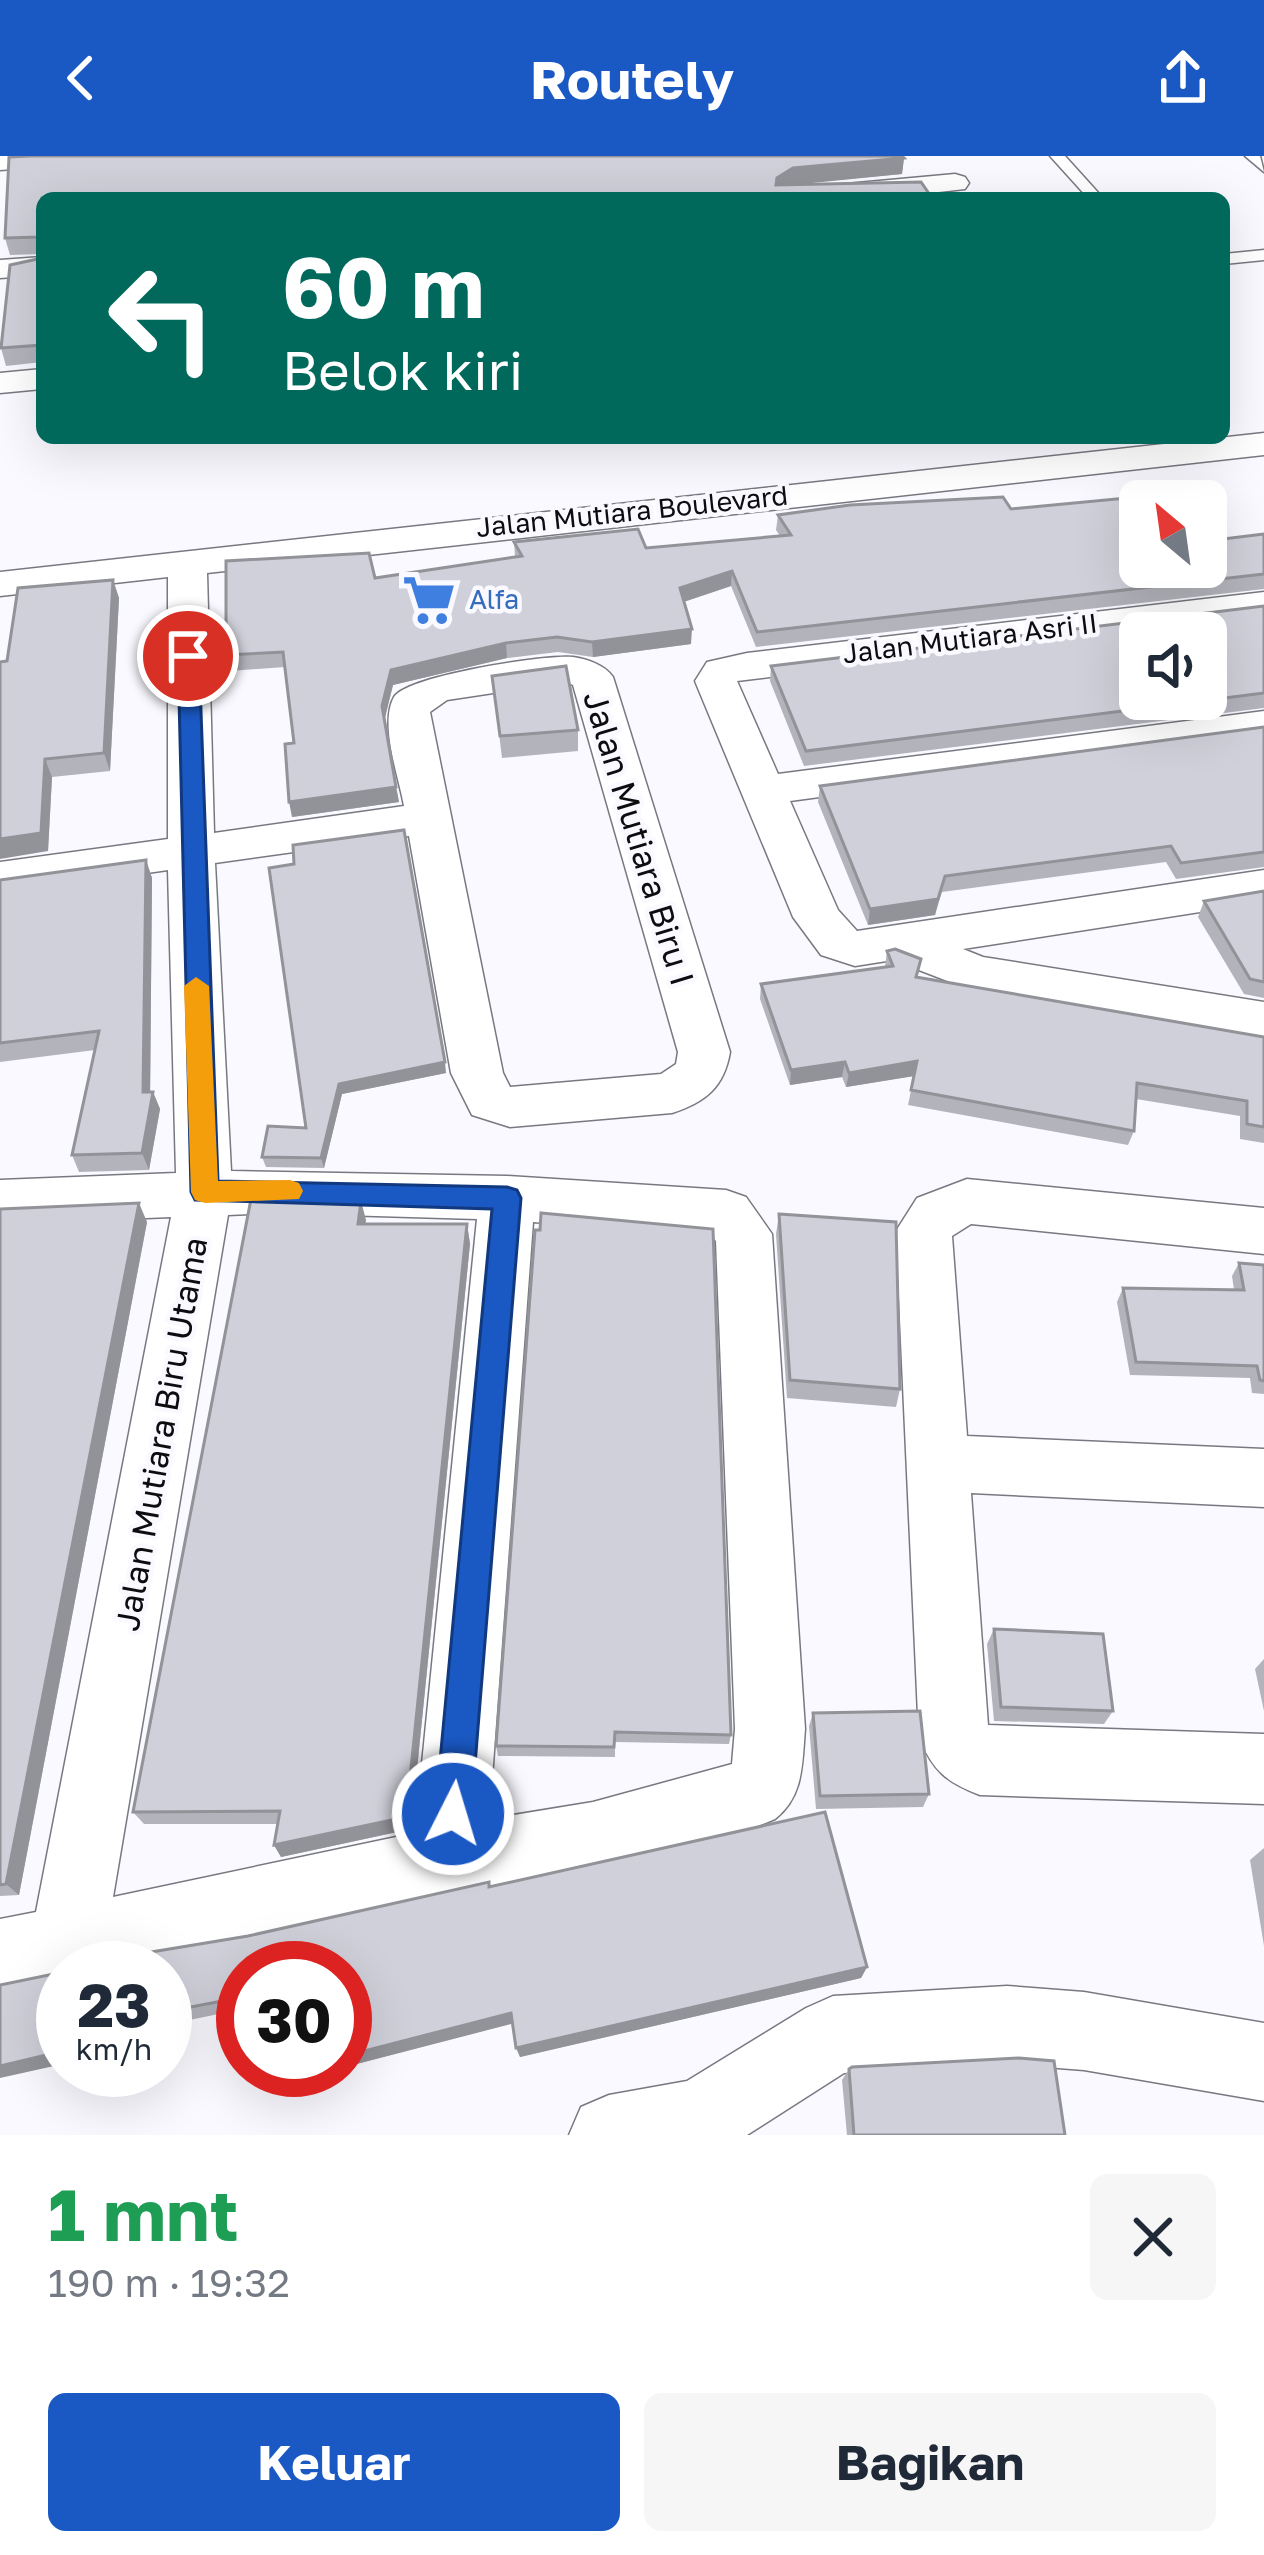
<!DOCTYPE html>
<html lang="id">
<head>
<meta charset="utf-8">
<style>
	:root { --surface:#fff; --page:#f6f6f7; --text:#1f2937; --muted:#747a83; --accent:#1a58c3 }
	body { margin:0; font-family:"Golos Text",sans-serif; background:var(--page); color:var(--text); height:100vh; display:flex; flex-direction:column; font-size:45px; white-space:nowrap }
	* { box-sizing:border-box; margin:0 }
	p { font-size:39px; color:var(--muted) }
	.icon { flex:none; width:66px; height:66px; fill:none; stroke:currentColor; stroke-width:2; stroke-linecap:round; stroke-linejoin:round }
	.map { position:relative; height:1979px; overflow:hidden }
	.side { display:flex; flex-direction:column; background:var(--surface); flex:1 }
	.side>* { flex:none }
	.banner { position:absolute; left:36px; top:36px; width:1194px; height:252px; border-radius:18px; box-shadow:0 12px 48px #0002; background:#00695c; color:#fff; overflow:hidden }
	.needle { width:78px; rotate:331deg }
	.controls { position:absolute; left:1119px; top:324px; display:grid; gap:24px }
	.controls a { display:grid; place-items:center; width:108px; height:108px; border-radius:18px; background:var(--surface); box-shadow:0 12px 48px #0002; font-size:60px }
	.speed { position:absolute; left:36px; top:1785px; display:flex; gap:24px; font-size:60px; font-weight:700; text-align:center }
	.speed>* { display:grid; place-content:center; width:156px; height:156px; border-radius:50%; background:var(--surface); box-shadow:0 12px 48px #0002; line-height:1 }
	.speed small { font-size:30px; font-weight:400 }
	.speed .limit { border:18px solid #d22; background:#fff; color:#111 }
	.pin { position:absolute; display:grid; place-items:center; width:102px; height:102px; color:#fff; margin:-51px; border:6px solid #fff; border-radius:50%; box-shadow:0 3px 12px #0007 }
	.me { position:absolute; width:132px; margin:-66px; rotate:5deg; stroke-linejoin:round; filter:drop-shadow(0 0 9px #0008) }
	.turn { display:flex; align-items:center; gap:42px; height:252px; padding:0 48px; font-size:54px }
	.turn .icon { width:156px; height:156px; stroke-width:2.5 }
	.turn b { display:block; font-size:84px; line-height:102px }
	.round { display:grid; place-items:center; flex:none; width:126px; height:126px; border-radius:18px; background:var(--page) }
	.summary { display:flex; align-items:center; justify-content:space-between; height:204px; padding:0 48px }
	h1 { font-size:72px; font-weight:700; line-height:90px; color:#1e9e55 }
	.button { display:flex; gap:24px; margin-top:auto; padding:24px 48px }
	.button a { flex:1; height:138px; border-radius:18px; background:var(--accent); color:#fff; font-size:48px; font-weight:700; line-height:138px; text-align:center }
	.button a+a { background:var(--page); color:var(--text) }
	header { display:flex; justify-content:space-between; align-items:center; height:156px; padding:0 48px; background:var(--accent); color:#fff; font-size:54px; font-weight:700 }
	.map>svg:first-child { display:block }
</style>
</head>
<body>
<header><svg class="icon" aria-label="back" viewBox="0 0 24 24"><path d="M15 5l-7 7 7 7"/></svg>Routely<svg class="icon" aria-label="share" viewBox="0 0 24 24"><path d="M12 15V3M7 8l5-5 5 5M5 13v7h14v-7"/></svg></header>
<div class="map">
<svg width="1264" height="1979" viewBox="0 0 1264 1979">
	<rect width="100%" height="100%" fill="#f9f9ff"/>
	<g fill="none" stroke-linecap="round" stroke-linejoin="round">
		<g stroke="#787881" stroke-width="3">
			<path id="lane" d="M1050,0H1065L1103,42H1088Z
				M1245,0H1260L1264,16Z
				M1264,94V104L1224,108V98Z"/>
		</g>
		<g stroke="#787881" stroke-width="3">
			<path id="street" d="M0,0H96L82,8L0,14Z
				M955,18L965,21L969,27L965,33L886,42H778L792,33Z
				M42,101V119L0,122V104Z
				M42,213V233L0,237V217Z
				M1264,277V299L207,417L214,677L404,650C399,621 379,568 394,541C407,520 546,498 573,501C587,503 605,509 613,521L730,896C724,931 706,946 672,957L510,971L472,959L451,917L409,680L215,707L231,1015L507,1020L726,1034L746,1041L772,1078L805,1573C802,1608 804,1640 775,1663C670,1707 558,1720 448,1743C320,1769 195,1812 63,1812V1826L0,1839V1763L36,1756L171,1061L0,1068V1024L176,1017L168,714L0,738V706L168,683V421L0,440V416ZM566,526L573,529L678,896L676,908L661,918L510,931L503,917L430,556L447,544ZM275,1057L477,1063L415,1677L113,1741L228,1059ZM533,1066L711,1079L716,1085L735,1573L732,1608L593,1646L489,1663Z
				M1264,436V460L737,525L778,618L1264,555V581L790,645L838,754L857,775L1264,714V746L963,793L983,801L1264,846V884L976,836L893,804L855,810L821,799L793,761L695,525L707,506L747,497Z
				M967,1023L1264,1052V1098L971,1068L952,1080L967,1280L1264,1293V1351L971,1337L988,1569L1264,1578V1648L980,1639C946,1626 933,1615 919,1581L896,1075L917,1042Z
				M1007,1830L1084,1836L1264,1867V1945L1084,1914L1007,1908L844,1917L747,1979H569L581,1951L609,1939L687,1925L806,1852L833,1840Z"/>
		</g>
		<use href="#lane" fill="#fff" fill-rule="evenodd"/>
		<use href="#street" fill="#fff" fill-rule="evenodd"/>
	</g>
	<path fill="#b3b3bb" d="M29,0H902L904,2L902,18L793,28L921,26L932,42H42V206L6,210L1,192L10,109L42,102V98L10,99L5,82L9,1Z
		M1011,353L1140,411L1264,378V433L756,491L731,430L684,446L691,488L593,501L558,496L507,502L393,529L384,564L399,646L292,661L294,587L285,511L230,515L226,499L375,422L515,401L514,386L646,392L780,380L776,374L778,359Z
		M113,424L119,442L110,615L52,621L48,695L7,505Z
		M1264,450V552L804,610L770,525L771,510Z
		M492,520L578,574V595L502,602Z
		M1264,571V711L1176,723L1166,706L942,736L935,759L868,769L818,646L820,630Z
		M146,704L152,722L150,936H153L160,953L149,1014L79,1016L72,999L95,894L0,906V724Z
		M269,712L446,917L342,938L324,1012L266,1011L262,1001L306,972Z
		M1264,735V842L1244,838L1198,761L1204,745Z
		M887,795L917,822L1264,881V987L1240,983V960L1136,943L1134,975L1128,989L908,949L914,920L846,931L842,921L790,929L760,843L761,828L885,811Z
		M361,1045L365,1068H467L470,1088L411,1673L281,1701L274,1689L278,1668H144L133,1656Z
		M0,1053L147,1066L19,1739L0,1740Z
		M779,1058L900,1233L896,1251L787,1242L776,1078Z
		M535,1074L731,1579L729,1588L615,1586V1601L498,1600L496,1590Z
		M1239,1107L1264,1109V1238L1252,1237L1250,1222L1130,1219L1117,1146L1123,1132L1234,1134L1232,1120Z
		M994,1473L1113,1555L1104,1568L994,1565L987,1488Z
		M1264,1503V1555L1255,1513Z
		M813,1557L929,1638L923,1651L816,1653L809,1570Z
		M1264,1692V1790L1250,1704Z
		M489,1731L867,1811L861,1822L520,1901L513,1867L345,1911V1812H243V1853L165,1869V1812L248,1780Z
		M849,1913L1065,1979H847L842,1924Z"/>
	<path fill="#929299" d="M904,2L902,18L792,29L776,38L777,22L793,12Z
		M732,415L731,430L680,447V432Z
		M113,424L119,442L110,615L104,597Z
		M692,473L691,488L593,501L592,486Z
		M506,487L507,502L393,529L384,566L382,550L391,514Z
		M45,603L52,621L48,695L0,703V683Z
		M396,631L399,646L292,661L289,646Z
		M146,704L152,722L150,953L143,936Z
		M945,720L935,759L868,769L870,753Z
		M917,905L914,920L846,931L849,917Z
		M445,906L446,917L342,938L324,1012L321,1002L339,928Z
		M845,906L842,921L790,929L791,914Z
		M153,936L160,953L149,1014L142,997Z
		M361,1045L366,1064L362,1087L358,1068Z
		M139,1047L147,1066L19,1739L6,1728Z
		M467,1068L470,1088L411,1673L281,1701L274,1689Z
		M867,1811L861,1822L520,1901L516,1892Z
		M511,1857L515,1867L345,1911V1900Z
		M63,1895V1908L0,1922V1910Z"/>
	<path fill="#d0d0da" stroke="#929299" stroke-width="3" fill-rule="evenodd" d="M29,0H902L904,2L793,12L777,22L776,29L921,26L932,42H42V189L1,192L10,109L42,102L40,81L5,82L9,1Z
		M1003,341L1011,353L1137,341L1140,345V411H1206V385L1264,378V418L757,476L732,415L680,432L692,473L592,486L557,481L506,487L391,514L382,550L396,631L289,646L285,588L294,587L283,496L226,499V405L369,397L375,422L522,400L514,386L638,373L646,392L791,379L778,359L850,349Z
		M113,424L104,597L45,603L41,677L0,683V506L7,505L18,432Z
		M1264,450V537L806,595L771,510ZM1140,477H1206V543H1140Z
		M566,510L578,574L500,580L492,520Z
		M1264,571V696L1181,707L1171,690L945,720L938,743L870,753L820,630Z
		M404,674L445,906L339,928L321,1002L262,1001L268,970L306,972L269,712L294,708L293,689Z
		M146,704L143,936H153L142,997L72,999L99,875L0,887V724Z
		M1264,735V826L1250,823L1204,745Z
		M895,793L921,803L916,821L1264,881V971L1247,968V945L1137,927L1134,975L911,934L917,905L849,917L845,906L791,914L761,828L893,810L887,795Z
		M251,1043L361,1045L358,1068H467L406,1661L274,1689L280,1655L133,1656Z
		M139,1047L6,1728L0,1729V1053Z
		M541,1057L713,1073L731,1579L615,1576L614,1591L496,1590L535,1074H540Z
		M779,1058L896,1066L900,1233L790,1224Z
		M1239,1107L1264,1109V1225L1260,1224L1257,1210L1136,1206L1123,1132L1244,1134Z
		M994,1473L1103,1478L1113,1555L1001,1551Z
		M920,1555L929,1638L820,1640L813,1557Z
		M825,1656L867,1811L516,1892L511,1857L345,1900V1812H243V1841L165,1856V1812H77L115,1802L248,1780L489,1726V1731Z
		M63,1816V1895L0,1910V1829Z
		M1019,1902L1054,1905L1065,1979H854L849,1913L852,1911Z"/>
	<path fill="#1a58c3" stroke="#11397f" stroke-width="3" d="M188,493L199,500L218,1025L507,1031L517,1034L521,1042L471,1658L466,1671L453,1676L440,1671L435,1658L492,1053L195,1044L191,1036L178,500Z"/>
	<path fill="#f59e0b" d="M196,821L209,830L218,1025L290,1024L299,1027L303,1035L299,1043L205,1047L195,1044L191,1036L184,830Z"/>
	<defs>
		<g id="supermarket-bare" transform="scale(4.14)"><path d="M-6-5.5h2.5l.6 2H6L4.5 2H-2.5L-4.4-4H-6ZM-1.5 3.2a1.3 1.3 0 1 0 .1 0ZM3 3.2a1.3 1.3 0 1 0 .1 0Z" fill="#3f7fe0" stroke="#f9f9ff" stroke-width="2.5" paint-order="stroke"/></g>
	</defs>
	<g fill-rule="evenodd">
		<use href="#supermarket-bare" x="429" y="444"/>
	</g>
	<g text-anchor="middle" stroke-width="9" stroke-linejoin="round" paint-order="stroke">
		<g font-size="27" fill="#0d0d10" stroke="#f9f9ff">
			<text transform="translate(632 356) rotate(-6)" y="9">Jalan Mutiara Boulevard</text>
			<text transform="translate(970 483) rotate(-7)" y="9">Jalan Mutiara Asri II</text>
		</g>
		<g font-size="27" fill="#366cbe" stroke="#f9f9ff" text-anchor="start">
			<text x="469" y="453">Alfa</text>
		</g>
		<g font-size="33" fill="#0d0d10" stroke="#f9f9ff">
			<text transform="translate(639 682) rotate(73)" y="12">Jalan Mutiara Biru I</text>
			<text transform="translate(161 1278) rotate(-80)" y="12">Jalan Mutiara Biru Utama</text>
		</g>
	</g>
</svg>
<div class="controls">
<a><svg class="needle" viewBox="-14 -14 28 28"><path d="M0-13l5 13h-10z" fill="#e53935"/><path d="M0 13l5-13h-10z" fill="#747a83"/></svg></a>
<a><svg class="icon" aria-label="sound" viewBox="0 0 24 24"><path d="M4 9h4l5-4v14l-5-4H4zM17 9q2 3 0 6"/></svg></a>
</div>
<div class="speed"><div>23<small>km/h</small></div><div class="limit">30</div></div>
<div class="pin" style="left:188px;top:500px;background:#d93025"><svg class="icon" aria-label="arrive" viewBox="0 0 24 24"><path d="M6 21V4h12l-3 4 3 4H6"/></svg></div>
<svg class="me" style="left:453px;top:1658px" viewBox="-20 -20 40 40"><circle r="17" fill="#1a58c3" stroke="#fff" stroke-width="3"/><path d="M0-11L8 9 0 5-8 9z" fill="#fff"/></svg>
<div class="banner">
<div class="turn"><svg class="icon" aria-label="left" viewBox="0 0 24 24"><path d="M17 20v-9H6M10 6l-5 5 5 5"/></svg><div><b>60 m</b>Belok kiri</div></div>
</div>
</div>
<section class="side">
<div class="summary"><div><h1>1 mnt</h1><p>190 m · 19:32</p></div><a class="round"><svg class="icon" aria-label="close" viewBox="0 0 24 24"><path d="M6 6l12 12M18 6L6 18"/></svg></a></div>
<div class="button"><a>Keluar</a><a>Bagikan</a></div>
</section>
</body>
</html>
